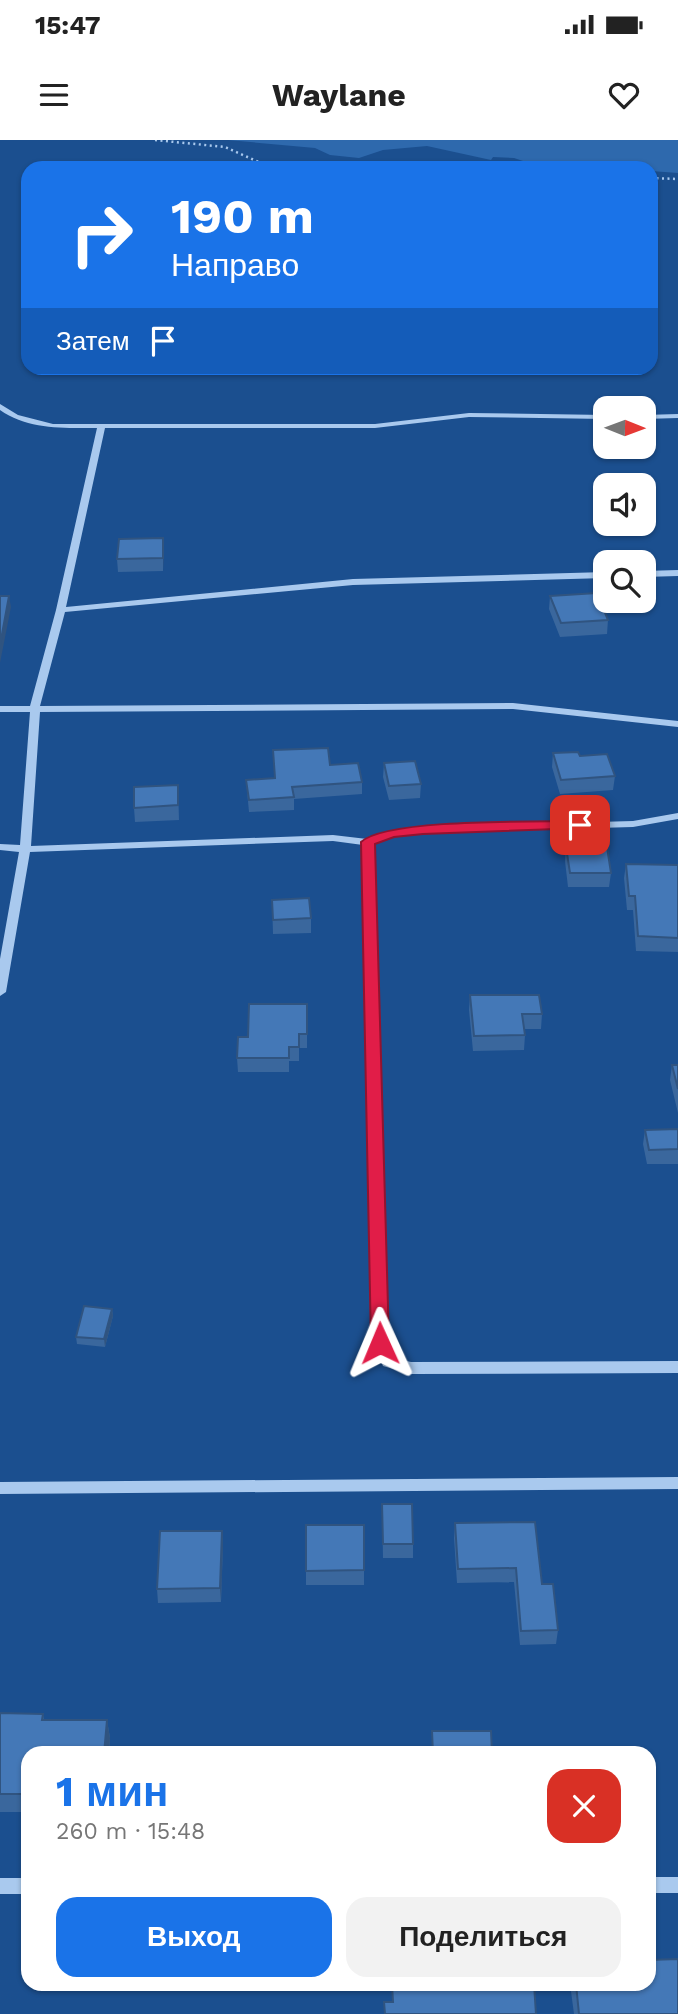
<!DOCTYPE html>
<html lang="ru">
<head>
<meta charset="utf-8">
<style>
	:root { --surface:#fff; --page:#f2f2f2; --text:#222; --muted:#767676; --accent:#1a73e8 }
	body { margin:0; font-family:"Work Sans",sans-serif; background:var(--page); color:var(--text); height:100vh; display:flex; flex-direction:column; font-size:26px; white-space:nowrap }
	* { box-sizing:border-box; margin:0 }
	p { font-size:23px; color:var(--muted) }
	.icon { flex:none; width:38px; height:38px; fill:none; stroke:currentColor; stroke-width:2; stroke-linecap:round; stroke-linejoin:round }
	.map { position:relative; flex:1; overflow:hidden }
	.sheet { position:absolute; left:21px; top:1606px; width:635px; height:245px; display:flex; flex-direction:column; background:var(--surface); border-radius:21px; box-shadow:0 2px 5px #0004 }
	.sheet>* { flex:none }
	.guide { position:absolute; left:21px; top:21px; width:637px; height:214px; border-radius:21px; box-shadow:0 2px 5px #0004; background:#1a73e8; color:#fff; overflow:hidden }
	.needle { width:46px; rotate:91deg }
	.buttons { position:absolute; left:593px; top:256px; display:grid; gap:14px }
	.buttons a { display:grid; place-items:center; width:63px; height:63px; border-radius:14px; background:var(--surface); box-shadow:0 2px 5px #0004; font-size:35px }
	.pin { position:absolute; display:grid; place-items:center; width:60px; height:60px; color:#fff; margin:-30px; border-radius:14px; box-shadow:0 4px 10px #0006 }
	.me { position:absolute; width:77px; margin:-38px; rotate:359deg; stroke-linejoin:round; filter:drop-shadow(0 0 5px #0008) }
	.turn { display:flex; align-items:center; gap:24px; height:147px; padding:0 35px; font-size:32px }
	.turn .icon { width:91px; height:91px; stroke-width:2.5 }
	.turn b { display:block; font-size:49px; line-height:60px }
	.then { display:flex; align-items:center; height:66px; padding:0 35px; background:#0003; gap:14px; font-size:26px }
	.round { display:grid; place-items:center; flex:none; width:74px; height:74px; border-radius:21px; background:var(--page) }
	.overview { display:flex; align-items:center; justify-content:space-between; height:119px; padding:0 35px }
	h1 { font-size:42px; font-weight:700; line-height:52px; color:var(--accent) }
	.button { display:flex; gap:14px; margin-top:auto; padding:14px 35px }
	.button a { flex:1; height:80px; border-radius:21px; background:var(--accent); color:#fff; font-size:28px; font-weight:700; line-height:80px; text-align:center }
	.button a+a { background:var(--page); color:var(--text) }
	.status { display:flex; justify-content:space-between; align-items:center; height:49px; padding:0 35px; background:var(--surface); direction:ltr }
	.status svg { height:19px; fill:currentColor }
	header { display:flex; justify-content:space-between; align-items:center; height:91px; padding:0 35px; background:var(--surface); font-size:32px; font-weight:700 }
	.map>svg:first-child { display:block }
</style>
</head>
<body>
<div class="status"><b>15:47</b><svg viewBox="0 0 49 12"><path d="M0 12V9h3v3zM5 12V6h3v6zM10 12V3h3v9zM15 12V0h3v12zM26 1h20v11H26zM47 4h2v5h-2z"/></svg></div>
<header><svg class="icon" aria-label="menu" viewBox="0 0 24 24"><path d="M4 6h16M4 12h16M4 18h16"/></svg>Waylane<svg class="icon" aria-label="heart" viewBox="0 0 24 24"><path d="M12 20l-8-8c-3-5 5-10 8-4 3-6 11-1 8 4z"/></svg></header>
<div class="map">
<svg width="678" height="1874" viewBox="0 0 678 1874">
	<rect width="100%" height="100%" fill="#1b4f8f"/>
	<path fill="#2e69ad" d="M228,0H678V33L651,31V28H620L551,21L529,23L514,18L493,17L491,20L427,6L383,10L359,18L330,15L315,8Z"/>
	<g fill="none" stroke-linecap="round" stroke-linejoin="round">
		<path stroke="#a9c9ee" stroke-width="2.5" stroke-dasharray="2 3.5" stroke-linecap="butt" d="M155,0L225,7L272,28
			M651,38L678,39"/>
		<path fill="#a9c9ee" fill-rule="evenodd" d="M0,264L18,275L53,284H375L469,273L606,275V279L469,277L375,288H105L66,467L353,439L606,432V438L353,445L65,472L40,566L513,563L678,581V587L513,569L40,572L31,706L333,695L367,699L391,691L423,687L633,681L678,673V679L633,687L423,693L393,697L373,704L387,1203L393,1218L411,1222L678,1221V1233L411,1234L383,1226L373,1203L363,705L333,701L30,712L6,852L0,856V819L19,712L0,710V704L20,705L30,572H0V566H30L56,470L97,288C64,288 28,290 0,270Z
			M678,274V278L644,279V275Z
			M678,430V436L644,437V431Z
			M678,1337V1349L0,1354V1342Z
			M649,1737H678V1753H649Z
			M0,1738H28V1754H0Z"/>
	</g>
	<path fill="#3a679d" d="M163,398V431L118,432L117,419Z
		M550,456L608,480L607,494L560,497L549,469Z
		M553,613L615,636L613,650L560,654L552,627Z
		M384,623L421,644L420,658L389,660L383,637Z
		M330,625L362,642V654L294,659V670L249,672L246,640L274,638Z
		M178,645L179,680L135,682L134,668Z
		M566,707L611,733L609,747H568L565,721Z
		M626,724L678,725V812L636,811L633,770H627L624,738Z
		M272,760L311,778V793L273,794Z
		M470,855L542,874L541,889H524L525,895L524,910L473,911L469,870Z
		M307,864V908H299V921H289V932H238L237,918L248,897Z
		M672,925H678V973L670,940Z
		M678,989V1024H647L643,1004L645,990Z
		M112,1169L113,1176L105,1207L77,1204L76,1197Z
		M382,1364L413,1404V1418H383Z
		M455,1383L542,1444L558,1490L556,1504L520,1505L514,1442L457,1443L454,1398Z
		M306,1385H364V1445H306Z
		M222,1391L223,1405L221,1462L158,1463L157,1449Z
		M0,1573L43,1574L44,1580H107L110,1598L109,1614H28V1672H0Z
		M570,1844H649L678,1874H574Z"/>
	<path fill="#305480" d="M163,398L164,412L163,431Z
		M9,456L11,467L0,523V505Z
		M112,1169L113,1176L105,1207L104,1199Z
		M222,1391L223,1405L221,1462L220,1448Z
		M107,1580L110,1598L109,1614H104Z"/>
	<path fill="#4478b7" stroke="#305480" stroke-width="2" d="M163,398V418L117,419L119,399Z
		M597,453L608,480L561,483L550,456Z
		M0,456H9L0,505Z
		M328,608L330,625L358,623L362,642L292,647L294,657L249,660L246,640L275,638L273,610Z
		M578,612L580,616L607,614L615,636L561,640L553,613Z
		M415,621L421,644L389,646L384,623Z
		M178,645V665L134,668V647Z
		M566,707H607L611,733H570Z
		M626,724L678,725V798L638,796L635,756H629Z
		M309,758L311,778L273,780L272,760Z
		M470,855H539L542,874H522L525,895L474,896Z
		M249,864H307V894H299V907H289V918H237L238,897H248Z
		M672,925H678V949Z
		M678,989V1009L649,1010L645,990Z
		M84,1166L112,1169L104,1199L76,1197Z
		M382,1364H412L413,1404H383Z
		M535,1382L542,1444H553L558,1490L521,1491L516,1428L458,1429L455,1383Z
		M306,1385H364V1430L306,1431Z
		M160,1391H222L220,1448L157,1449Z
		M0,1573L43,1574L42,1580H107L104,1614H28V1654H0Z
		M432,1591H491L492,1614H433Z
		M678,1819V1874H579L576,1844H649V1820Z
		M392,1844H534L536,1874H385L384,1862H393Z"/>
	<path fill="#e11d48" stroke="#92132f" stroke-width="2" d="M580,681L585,682V688L423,694L394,697L375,704L389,1203L386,1208H374L371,1203L361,702C387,678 539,682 580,681Z"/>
</svg>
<div class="buttons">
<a><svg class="needle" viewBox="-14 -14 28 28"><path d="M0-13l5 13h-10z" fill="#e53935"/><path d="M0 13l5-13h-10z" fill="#767676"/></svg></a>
<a><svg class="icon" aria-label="sound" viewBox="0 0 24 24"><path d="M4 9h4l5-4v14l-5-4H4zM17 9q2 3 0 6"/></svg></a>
<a><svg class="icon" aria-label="search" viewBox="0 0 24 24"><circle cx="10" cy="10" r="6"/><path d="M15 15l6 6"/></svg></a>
</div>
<div class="pin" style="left:580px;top:685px;background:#d93025"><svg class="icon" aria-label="arrive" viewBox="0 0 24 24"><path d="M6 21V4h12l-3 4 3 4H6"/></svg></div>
<svg class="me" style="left:380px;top:1203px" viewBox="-20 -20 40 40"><path d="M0-17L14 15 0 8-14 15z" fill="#e11d48" stroke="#fff" stroke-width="4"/></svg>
<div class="guide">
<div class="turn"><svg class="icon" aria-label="right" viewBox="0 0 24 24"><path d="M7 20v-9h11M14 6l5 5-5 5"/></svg><div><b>190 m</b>Направо</div></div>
<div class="then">Затем<svg class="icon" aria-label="arrive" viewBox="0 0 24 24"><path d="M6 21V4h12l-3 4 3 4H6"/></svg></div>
</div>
<section class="sheet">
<div class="overview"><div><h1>1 мин</h1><p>260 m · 15:48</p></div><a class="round" style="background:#d93025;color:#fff"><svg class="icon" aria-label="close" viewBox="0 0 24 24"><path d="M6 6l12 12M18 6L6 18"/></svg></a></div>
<div class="button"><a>Выход</a><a>Поделиться</a></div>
</section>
</div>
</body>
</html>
